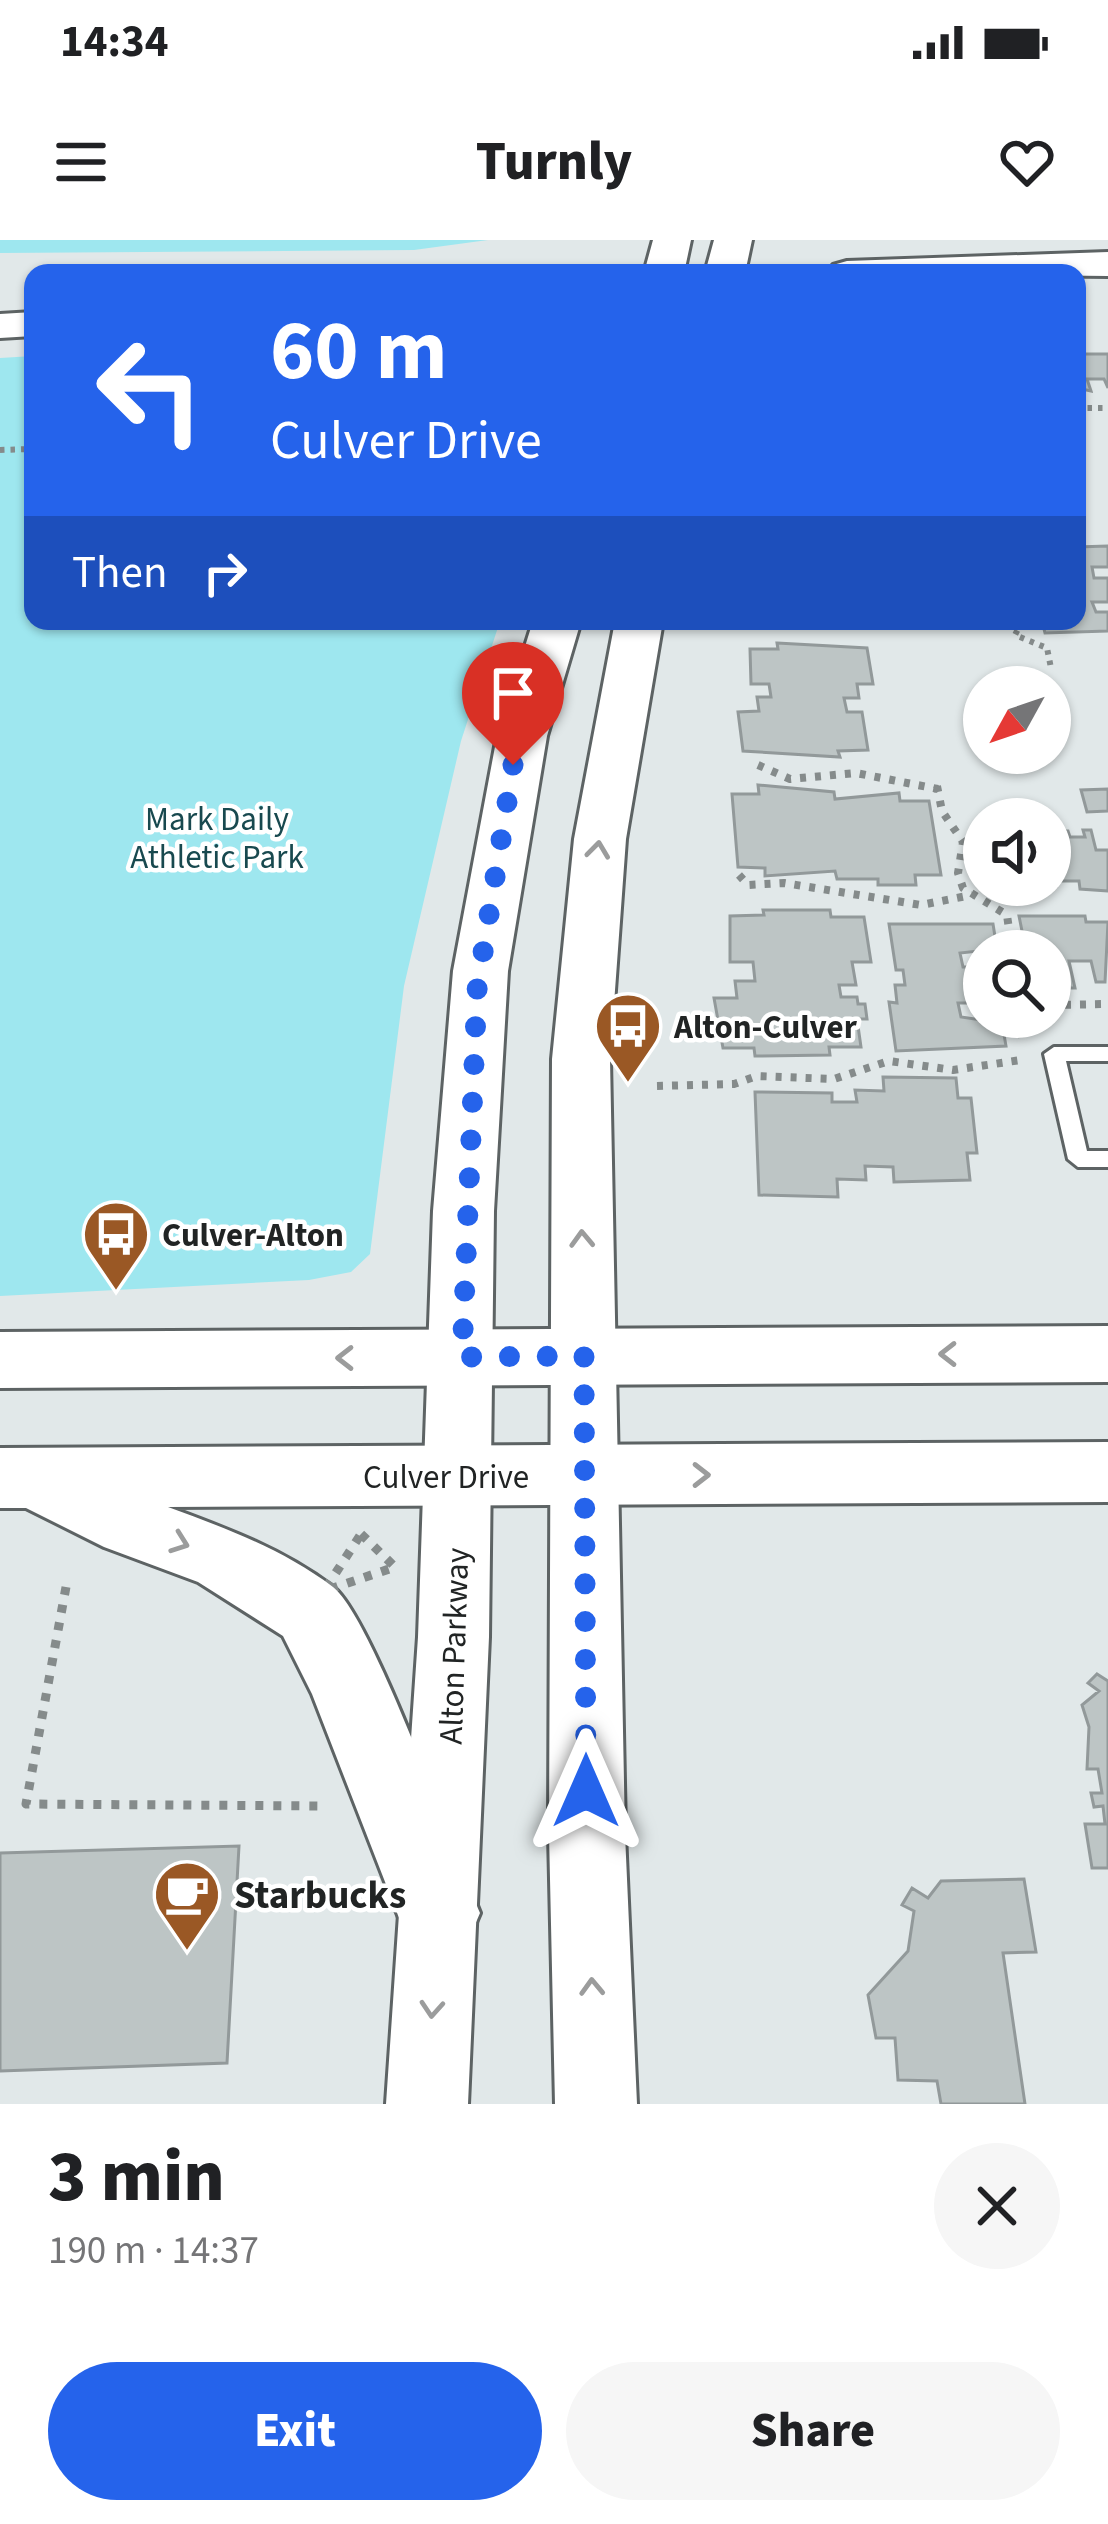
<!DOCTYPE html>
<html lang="en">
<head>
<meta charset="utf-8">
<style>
	:root { --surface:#fff; --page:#f6f6f6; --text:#202124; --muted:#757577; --accent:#2563eb }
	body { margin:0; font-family:"Source Sans 3",sans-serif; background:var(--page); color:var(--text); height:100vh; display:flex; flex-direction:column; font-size:45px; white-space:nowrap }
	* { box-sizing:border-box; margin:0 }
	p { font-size:39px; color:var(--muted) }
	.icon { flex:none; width:66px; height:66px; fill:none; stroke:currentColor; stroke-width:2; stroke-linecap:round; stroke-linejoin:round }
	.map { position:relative; height:1864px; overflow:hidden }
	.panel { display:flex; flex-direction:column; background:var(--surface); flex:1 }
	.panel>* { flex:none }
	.banner { position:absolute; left:24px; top:24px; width:1062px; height:366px; border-radius:24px; box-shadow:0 3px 9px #0004; background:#2563eb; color:#fff; overflow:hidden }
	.needle { width:78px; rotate:230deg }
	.buttons { position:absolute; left:963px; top:426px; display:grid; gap:24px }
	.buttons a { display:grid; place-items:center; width:108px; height:108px; border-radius:50%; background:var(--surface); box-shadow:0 3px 9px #0004; font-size:60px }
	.pin { position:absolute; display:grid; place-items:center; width:102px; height:102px; color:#fff; margin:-123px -51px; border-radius:50% 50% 50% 0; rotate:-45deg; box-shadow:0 0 12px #0007 }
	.pin .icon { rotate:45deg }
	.me { position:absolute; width:132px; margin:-66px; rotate:0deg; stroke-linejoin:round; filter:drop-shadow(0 0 9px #0008) }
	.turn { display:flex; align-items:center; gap:42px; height:252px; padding:0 48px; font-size:54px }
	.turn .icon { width:156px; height:156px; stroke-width:2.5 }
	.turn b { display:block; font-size:84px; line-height:102px }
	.then { display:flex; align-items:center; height:114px; padding:0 48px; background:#0003; gap:24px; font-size:45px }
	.round { display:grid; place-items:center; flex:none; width:126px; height:126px; border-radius:63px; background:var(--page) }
	.summary { display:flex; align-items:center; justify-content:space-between; height:204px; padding:0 48px }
	h1 { font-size:72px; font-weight:800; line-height:90px }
	.action { display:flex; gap:24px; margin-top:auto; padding:24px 48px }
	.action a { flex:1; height:138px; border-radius:72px; background:var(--accent); color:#fff; font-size:48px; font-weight:800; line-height:138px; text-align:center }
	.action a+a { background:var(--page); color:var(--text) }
	.status { display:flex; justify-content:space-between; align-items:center; height:84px; padding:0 60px; background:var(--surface); direction:ltr }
	.status svg { height:33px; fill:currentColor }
	header { display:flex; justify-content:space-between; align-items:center; height:156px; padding:0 48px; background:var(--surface); font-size:54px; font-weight:800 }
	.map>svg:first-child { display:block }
</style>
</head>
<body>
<div class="status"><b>14:34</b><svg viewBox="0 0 49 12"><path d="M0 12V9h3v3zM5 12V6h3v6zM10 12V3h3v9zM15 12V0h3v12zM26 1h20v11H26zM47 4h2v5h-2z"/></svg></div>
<header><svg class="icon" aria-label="menu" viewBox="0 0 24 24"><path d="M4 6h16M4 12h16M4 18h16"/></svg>Turnly<svg class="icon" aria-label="heart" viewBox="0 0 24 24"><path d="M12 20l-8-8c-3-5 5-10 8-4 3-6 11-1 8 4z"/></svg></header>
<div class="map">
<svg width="1108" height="1864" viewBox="0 0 1108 1864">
	<rect width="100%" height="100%" fill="#e1e8e9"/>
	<path fill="#9ee7ef" d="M0,0H488L414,10L0,13Z
		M33,116V381H500L461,501L404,746L370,1014L351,1032L309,1040L0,1056V118Z"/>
	<path fill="#bdc5c5" stroke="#92999a" stroke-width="3" d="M1077,114H1108V148L1104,139H1087L1091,151L1077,148Z
		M1108,306V327H1092L1094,338H1108V362H1092L1096,372H1108V391L1045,393L1042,381H1077V307Z
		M777,403L867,408L873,444H857L859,458H844L847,472H862L868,510L838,511L840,517L743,511L738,472L759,471L757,457H771L769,444H751L750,409H778Z
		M758,545L834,552L835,559L899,553L900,561H929L941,635H915L916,645H878V639H837L835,631L765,636V628L738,627L732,554H759Z
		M1108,549V571L1087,572L1081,550Z
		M1050,585L1051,591H1068L1070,597H1085L1083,590H1091L1096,610H1108V651L1080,649L1079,641H1055L1056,646H990L1050,645Z
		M763,670H830L831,677H864L871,722H852L856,745H839L841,757H857L858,764H865L867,779H857L861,807H829L830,815L755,816L754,808H723L714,758H737L735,741H755L753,722H730V676L764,675Z
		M1019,676H1085L1086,682H1108L1105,742H1096L1091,721H1069L1075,748H1050V711H1026Z
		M889,684H993L997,709L960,713L963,727H984V746H978L984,763H958L961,777L1002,783L1006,806L896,811L889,762L897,763L895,745H905L903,730H896Z
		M883,837L956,838L958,858H971L977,913H967L970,940L894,942L893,927L865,926L866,940L837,939L838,957L759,955L755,852L832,853V862H857L855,850L884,851Z
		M1097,1434L1108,1441V1628H1092L1085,1584H1105L1103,1566L1094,1567L1091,1553H1102L1098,1529H1087L1089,1487L1082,1465L1099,1451L1088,1443Z
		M239,1606L227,1823L0,1831V1613Z
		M1024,1639L1036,1712L1003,1713L1025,1864H941L937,1841L898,1840L895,1798H876L868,1755L908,1711L914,1671L902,1665L912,1648L928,1658L941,1641Z"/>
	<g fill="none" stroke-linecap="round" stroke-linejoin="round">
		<g stroke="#5d6364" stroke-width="6">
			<path id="lane" d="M1054,807H1108V821H1066L1087,911H1108V927H1078L1068,919L1044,814Z"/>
		</g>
		<g stroke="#5d6364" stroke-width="6">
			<path id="secondary" d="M653,0H691L684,33H644Z
				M714,0H752L745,33H705Z
				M1108,12V36L827,33L833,25L847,21Z
				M33,72V96L0,98V74Z
				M533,381H581L547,496L508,731L494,971L489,1397L468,1864H386L418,1397L433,971L453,731L497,496Z
				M615,381H663L626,599L610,819L625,1594L637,1864H555L549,1594L552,819L574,599Z"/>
		</g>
		<g stroke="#5d6364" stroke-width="6">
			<path id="primary" d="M1108,1086V1142L0,1148V1092Z
				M1108,1202V1262L168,1267C225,1288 283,1309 333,1347C372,1377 456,1614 480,1673L468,1701L438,1713L408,1701L312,1454L283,1396L198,1342L104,1307L26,1268H0V1208Z"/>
		</g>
		<path stroke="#858b8b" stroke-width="6" stroke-dasharray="4.5 6" stroke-linecap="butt" d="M1077,168H1108
			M0,210L33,209
			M1022,381L1015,395L1047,408L1051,428"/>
		<path stroke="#858b8b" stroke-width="8" stroke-dasharray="6 9" stroke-linecap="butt" d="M758,525L790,539L856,533L938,549
			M937,546L942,571L963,602L958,633L963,648L1007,675L1012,711
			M739,635L748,645L784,643L921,665L972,655
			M1050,765L1108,764
			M1018,777L1024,806
			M657,846L734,844L757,836L834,839L889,821L953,830L1021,820"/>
		<path stroke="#858b8b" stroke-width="9" stroke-dasharray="8 10" stroke-linecap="butt" d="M361,1294L395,1327L324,1351Z
			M66,1347L26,1564L323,1566"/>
		<use href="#lane" fill="#fff" fill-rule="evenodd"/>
		<use href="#secondary" fill="#fff" fill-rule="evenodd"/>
		<use href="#primary" fill="#fff" fill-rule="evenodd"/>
	</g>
	<defs><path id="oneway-chevron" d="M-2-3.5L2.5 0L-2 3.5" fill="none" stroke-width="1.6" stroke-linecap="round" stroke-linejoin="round" transform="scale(3)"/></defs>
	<g stroke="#9b9c9c">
		<use href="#oneway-chevron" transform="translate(598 610) rotate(-83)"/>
		<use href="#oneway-chevron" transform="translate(582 999) rotate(-92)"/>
		<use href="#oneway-chevron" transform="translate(948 1114) rotate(180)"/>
		<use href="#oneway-chevron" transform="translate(345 1118) rotate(180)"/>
		<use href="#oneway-chevron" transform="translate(701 1235)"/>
		<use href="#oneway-chevron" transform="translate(180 1303) rotate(20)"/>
		<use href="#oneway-chevron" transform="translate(592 1747) rotate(-92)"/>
		<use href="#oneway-chevron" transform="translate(432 1769) rotate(94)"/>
	</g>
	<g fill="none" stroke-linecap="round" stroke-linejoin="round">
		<path stroke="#2563eb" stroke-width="21" stroke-dasharray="0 37.8" d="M513,525L477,750L462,1117L584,1116L586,1551"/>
	</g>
	<defs>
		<g id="bus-pin" transform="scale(3.45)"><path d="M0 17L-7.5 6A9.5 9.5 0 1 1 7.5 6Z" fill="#9a5825" stroke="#fff"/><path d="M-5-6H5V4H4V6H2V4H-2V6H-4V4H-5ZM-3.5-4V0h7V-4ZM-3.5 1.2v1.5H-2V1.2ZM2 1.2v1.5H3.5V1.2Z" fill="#fff"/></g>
		<g id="cafe-pin" transform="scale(3.45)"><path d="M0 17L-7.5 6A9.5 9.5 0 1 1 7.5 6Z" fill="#9a5825" stroke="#fff"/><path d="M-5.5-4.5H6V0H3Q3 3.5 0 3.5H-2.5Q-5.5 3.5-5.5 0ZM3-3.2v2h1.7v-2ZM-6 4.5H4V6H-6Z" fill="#fff"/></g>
	</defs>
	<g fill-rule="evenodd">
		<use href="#bus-pin" x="628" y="786"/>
		<use href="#bus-pin" x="116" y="994"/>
		<use href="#cafe-pin" x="187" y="1654"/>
	</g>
	<g text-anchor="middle" stroke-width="9" stroke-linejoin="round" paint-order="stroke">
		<g font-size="33" fill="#18494f" stroke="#fff">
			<text x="217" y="590">Mark Daily<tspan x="217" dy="38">Athletic Park</tspan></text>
		</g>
		<g font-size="33" font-weight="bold" fill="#212424" stroke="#fff" text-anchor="start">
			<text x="674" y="798">Alton-Culver</text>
			<text x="162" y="1006">Culver-Alton</text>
		</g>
		<g font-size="33" fill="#212424" stroke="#fff">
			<text x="446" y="1248">Culver Drive</text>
			<text transform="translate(453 1406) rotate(-88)" y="12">Alton Parkway</text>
		</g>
		<g font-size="39" font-weight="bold" fill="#212424" stroke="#fff" text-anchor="start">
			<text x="234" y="1668">Starbucks</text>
		</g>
	</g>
</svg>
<div class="buttons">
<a><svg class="needle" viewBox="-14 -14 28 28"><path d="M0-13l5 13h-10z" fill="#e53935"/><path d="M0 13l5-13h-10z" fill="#757577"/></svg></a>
<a><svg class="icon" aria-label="sound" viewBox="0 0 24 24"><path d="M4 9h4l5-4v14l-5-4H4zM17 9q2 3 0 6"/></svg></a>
<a><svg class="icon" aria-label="search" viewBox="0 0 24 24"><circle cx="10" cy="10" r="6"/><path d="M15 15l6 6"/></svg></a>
</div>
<div class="pin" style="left:513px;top:525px;background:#d93025"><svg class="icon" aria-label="arrive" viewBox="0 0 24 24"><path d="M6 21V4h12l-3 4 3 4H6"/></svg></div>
<svg class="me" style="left:586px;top:1551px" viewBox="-20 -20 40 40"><path d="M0-17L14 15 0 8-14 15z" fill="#2563eb" stroke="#fff" stroke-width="4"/></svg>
<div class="banner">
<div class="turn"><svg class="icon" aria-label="left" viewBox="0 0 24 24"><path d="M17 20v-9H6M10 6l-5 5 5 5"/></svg><div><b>60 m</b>Culver Drive</div></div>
<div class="then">Then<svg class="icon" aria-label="right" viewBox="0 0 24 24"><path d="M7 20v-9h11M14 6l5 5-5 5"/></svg></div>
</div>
</div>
<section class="panel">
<div class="summary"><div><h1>3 min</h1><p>190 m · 14:37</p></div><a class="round"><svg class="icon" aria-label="close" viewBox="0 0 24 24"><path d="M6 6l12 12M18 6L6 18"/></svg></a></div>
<div class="action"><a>Exit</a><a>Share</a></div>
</section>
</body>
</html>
